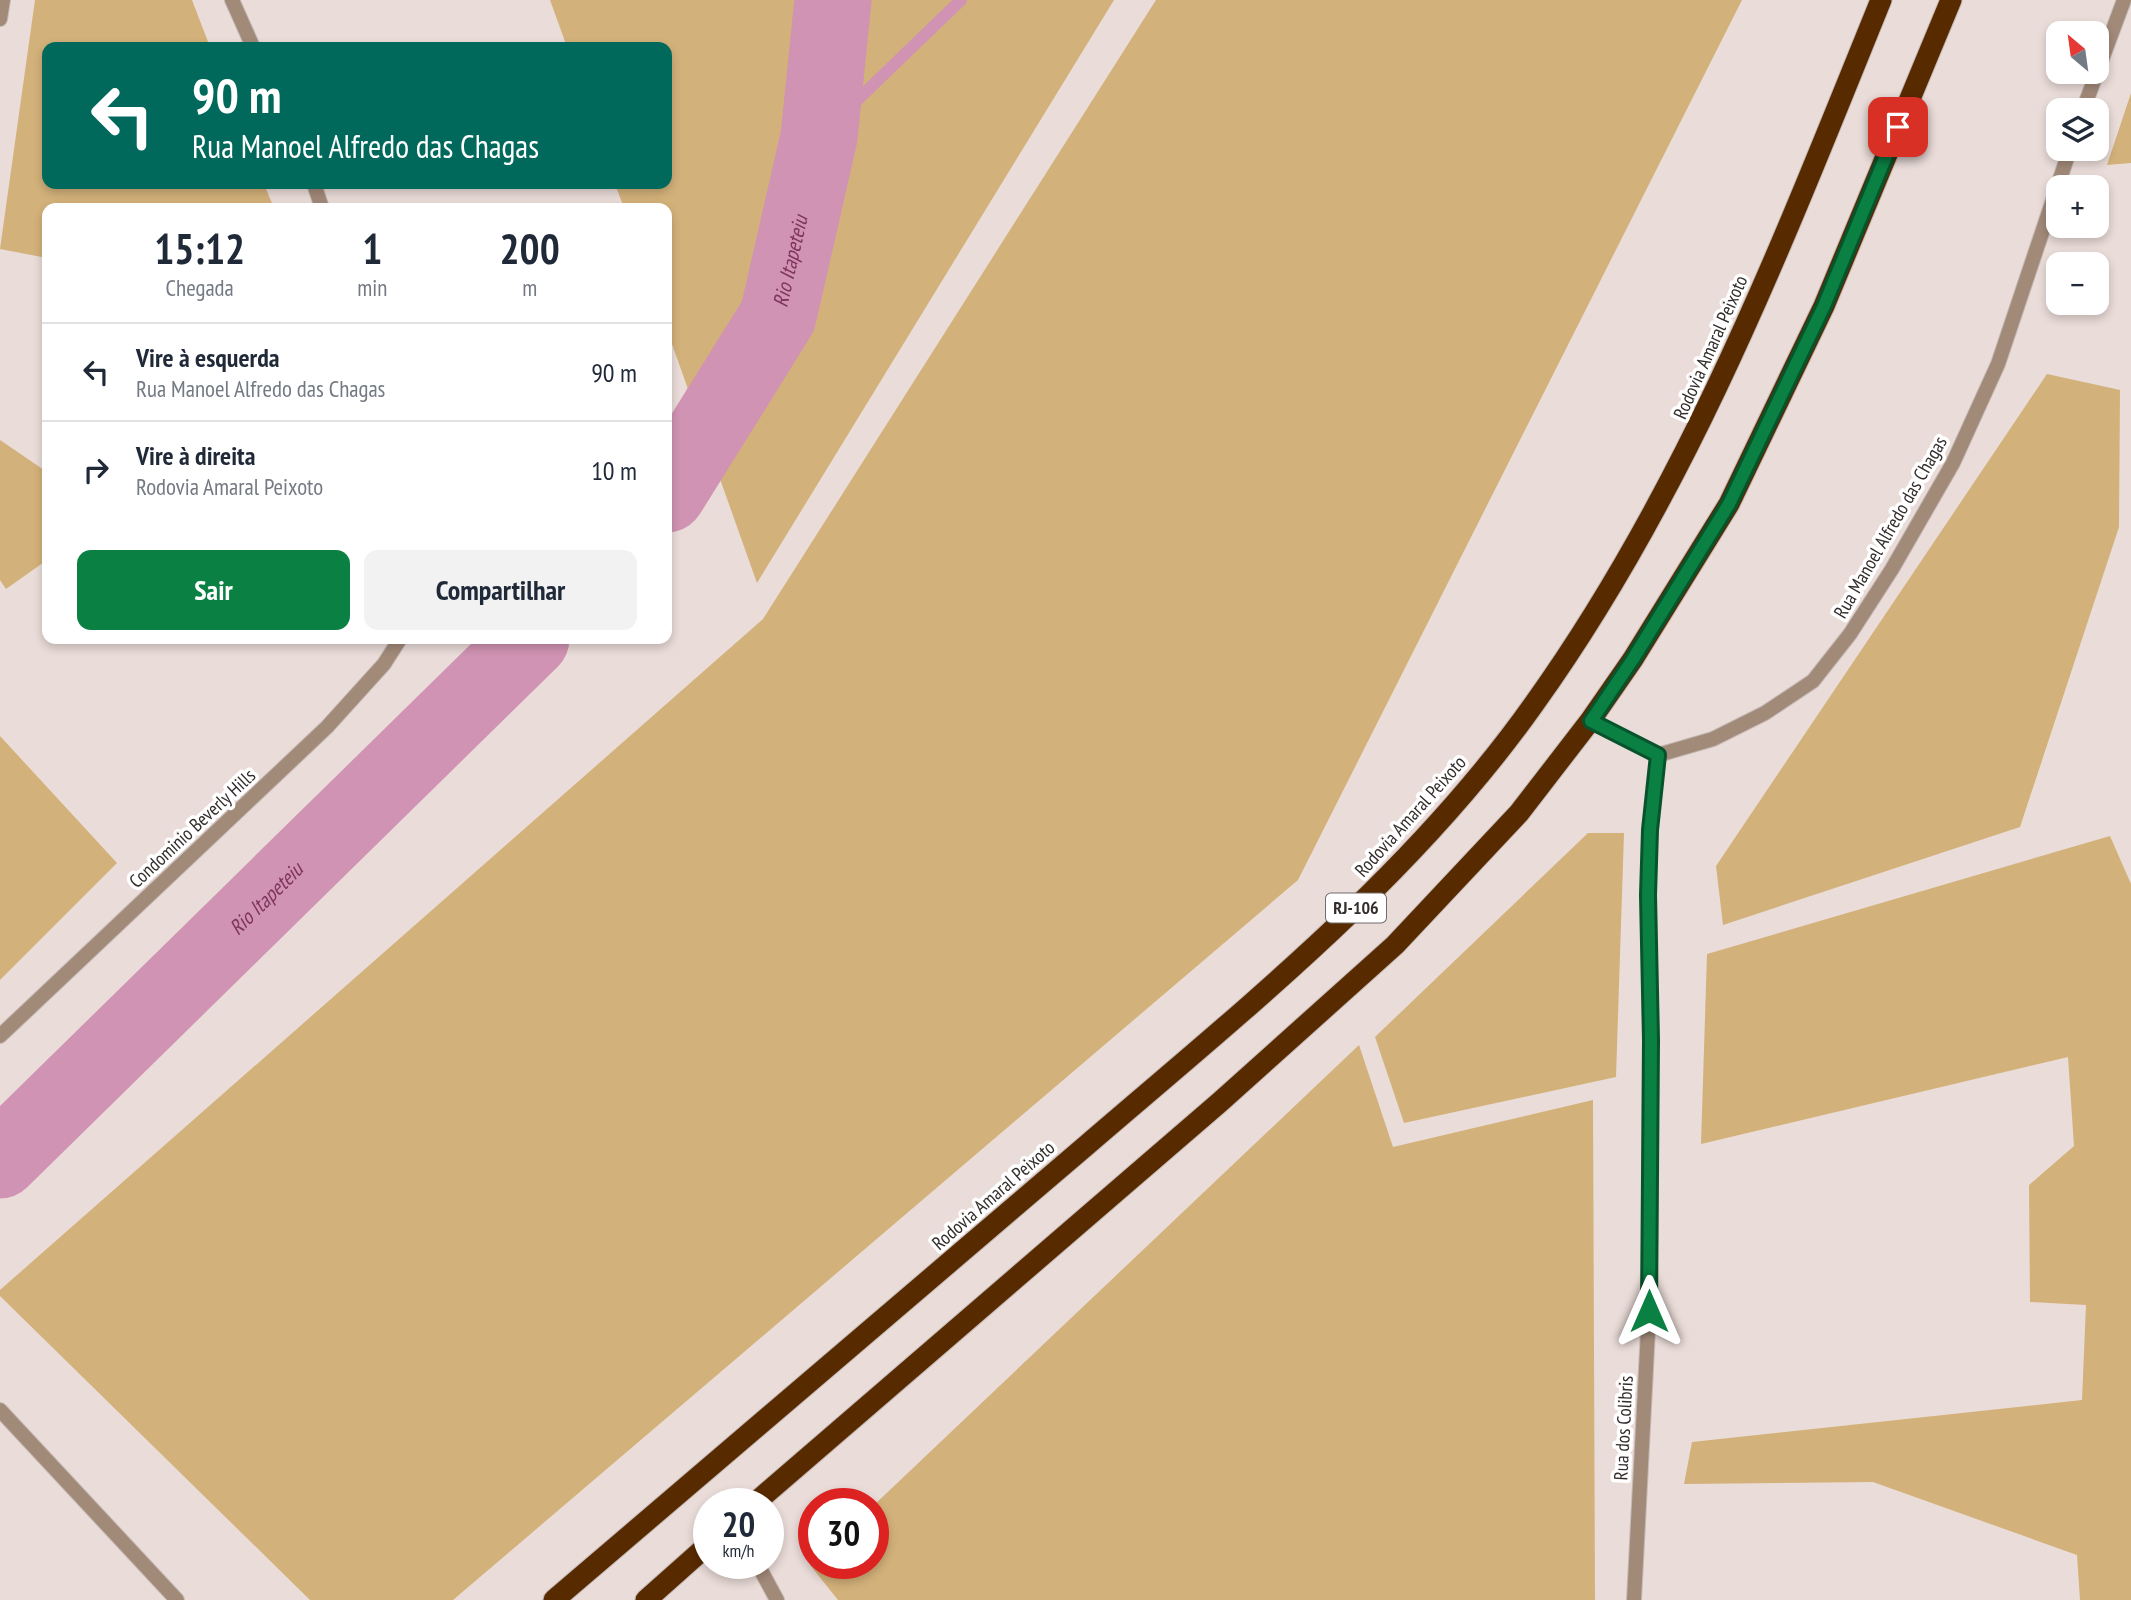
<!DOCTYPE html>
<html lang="pt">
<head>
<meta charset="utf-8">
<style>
	:root { --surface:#fff; --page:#f2f2f3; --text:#1f2937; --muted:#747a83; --line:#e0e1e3; --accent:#0b8043 }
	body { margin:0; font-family:"PT Sans Narrow",sans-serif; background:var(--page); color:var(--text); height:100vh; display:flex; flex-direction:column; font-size:26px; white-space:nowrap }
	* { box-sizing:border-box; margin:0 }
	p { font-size:23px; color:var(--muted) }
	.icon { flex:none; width:38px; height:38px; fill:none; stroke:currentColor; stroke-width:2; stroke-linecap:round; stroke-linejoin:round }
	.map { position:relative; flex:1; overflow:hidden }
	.details { position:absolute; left:42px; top:203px; width:630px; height:441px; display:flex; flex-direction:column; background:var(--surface); border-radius:14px; box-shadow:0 4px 10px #0003 }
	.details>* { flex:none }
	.guide { position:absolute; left:42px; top:42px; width:630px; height:147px; border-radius:14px; box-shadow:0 4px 10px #0003; background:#00695c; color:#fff; overflow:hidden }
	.needle { width:46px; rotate:331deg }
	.controls { position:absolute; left:2046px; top:21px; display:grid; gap:14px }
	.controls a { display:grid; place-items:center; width:63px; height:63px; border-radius:14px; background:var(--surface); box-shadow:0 4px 10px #0003; font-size:35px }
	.speed { position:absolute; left:693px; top:1488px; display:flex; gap:14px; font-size:35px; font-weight:700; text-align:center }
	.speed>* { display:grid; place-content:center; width:91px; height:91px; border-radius:50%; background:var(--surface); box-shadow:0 4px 10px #0003; line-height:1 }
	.speed small { font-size:18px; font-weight:400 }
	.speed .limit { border:10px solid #d22; background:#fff; color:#111 }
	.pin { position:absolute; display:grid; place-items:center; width:60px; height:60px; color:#fff; margin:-30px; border-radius:14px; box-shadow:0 4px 10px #0006 }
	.me { position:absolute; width:77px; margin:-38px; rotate:0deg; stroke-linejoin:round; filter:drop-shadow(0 0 5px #0008) }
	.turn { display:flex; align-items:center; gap:24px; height:147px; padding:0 35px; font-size:32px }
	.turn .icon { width:91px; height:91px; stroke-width:2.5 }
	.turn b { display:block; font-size:49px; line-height:60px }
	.eta { display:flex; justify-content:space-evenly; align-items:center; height:119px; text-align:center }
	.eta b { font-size:42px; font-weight:700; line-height:49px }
	.button { display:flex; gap:14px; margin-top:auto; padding:14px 35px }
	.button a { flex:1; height:80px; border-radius:14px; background:var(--accent); color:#fff; font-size:28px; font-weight:700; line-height:80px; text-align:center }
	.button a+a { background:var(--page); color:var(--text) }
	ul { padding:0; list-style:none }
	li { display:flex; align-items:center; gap:21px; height:98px; padding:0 35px; border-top:2px solid var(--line) }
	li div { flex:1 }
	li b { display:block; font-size:26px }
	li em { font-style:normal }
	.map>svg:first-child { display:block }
</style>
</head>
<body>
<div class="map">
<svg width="2131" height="1600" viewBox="0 0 2131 1600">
	<rect width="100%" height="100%" fill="#eadcd8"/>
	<path fill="#d3b17a" d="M35,0H192L210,47H47V184H264L274,208H47V258L0,249Z
		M550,0H1114L757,583L667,330V208H624L615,184H667V47H567Z
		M1156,0H1742L1298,880L453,1600H310L0,1296V1290L763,619Z
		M2131,93V163L2107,165Z
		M2047,374L2120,390L2119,527L2020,827L1723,925L1716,866Z
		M0,440L47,472V560L6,589L0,580Z
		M0,736L117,863L0,980Z
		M1588,833H1624L1616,1077L1404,1123L1375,1037Z
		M2110,836L2131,884V1600H2080L2077,1555L1873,1482L1684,1484L1692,1442L2082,1400L2086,1305L2030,1302L2029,1185L2074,1146L2068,1057L1701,1144L1707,954Z
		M1359,1045L1393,1147L1593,1100L1595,1600H838L810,1565L814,1562L873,1563V1506Z"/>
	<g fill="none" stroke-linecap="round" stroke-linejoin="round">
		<path stroke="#d193b3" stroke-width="12" d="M819,137L961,0"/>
		<g stroke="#d193b3" stroke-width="77">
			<path id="s1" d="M667,494L778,316L819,137L833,0"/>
			<path id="s2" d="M0,1160L531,639"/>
		</g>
		<g stroke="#c5b9b6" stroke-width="16">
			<path id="street" d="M232,0L253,47
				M0,19L3,0
				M2083,110L2124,0
				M314,184L322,208
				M1590,721L1658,755L1713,739L1765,713L1813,681L1850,634L1892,569L1953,463L1998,364L2070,149
				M0,1036L327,727L384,664L400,639
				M0,1410L177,1600
				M757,1563L777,1600
				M1634,1600L1649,1311L1651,1040L1648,895L1650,830L1658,755"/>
		</g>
		<g stroke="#c5b9b6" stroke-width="23">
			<path id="highway" d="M755,1503L1220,1102L1395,945L1519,813L1590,721L1633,659L1729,504L1824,306L1951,0
				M554,1600C732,1448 910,1296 1088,1144C1246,1008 1413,875 1534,704C1688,489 1782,244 1881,0
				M646,1600L709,1544"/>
		</g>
		<use href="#street" stroke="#a28a79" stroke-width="14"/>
		<use href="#highway" stroke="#582a00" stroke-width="21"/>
	</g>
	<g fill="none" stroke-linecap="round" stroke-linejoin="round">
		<g stroke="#07532c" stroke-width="18">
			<path id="route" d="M1649,1311L1651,1040L1648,895L1650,830L1658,755L1591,721L1633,659L1729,504L1824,306L1898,127"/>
		</g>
		<use href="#route" stroke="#0b8043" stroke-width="12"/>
	</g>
	<g text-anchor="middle" stroke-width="7" stroke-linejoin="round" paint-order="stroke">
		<rect fill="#fff" stroke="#706c6b" stroke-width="2" x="1326" y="893.5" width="60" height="29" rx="5"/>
		<g font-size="18" font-weight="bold" fill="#332d2c">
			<text x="1356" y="914">RJ-106</text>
		</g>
		<g font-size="19" fill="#332d2c" stroke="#fff">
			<text transform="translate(1710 347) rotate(-66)" y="7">Rodovia Amaral Peixoto</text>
			<text transform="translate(1890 527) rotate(-60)" y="7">Rua Manoel Alfredo das Chagas</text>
			<text transform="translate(1410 816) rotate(-48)" y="7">Rodovia Amaral Peixoto</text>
			<text transform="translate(192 828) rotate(-43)" y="7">Condominio Beverly Hills</text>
			<text transform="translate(993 1195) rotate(-41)" y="7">Rodovia Amaral Peixoto</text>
			<text transform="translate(1623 1428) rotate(-87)" y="7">Rua dos Colibris</text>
		</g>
		<g font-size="21" font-style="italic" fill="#7f345e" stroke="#fff">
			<text dy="7" stroke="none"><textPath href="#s1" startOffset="266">Rio Itapeteiu</textPath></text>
			<text dy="7" stroke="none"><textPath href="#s2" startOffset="373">Rio Itapeteiu</textPath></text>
		</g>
	</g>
</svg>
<div class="controls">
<a><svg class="needle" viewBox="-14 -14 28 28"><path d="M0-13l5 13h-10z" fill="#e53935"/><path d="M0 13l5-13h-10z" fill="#747a83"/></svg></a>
<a><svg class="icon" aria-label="layers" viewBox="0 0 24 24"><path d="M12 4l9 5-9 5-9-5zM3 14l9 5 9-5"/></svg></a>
<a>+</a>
<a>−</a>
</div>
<div class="speed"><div>20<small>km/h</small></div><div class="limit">30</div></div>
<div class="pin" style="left:1898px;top:127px;background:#d93025"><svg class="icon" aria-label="arrive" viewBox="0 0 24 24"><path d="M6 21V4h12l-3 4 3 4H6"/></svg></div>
<svg class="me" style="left:1649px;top:1311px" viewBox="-20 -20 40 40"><path d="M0-17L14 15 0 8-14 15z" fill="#0b8043" stroke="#fff" stroke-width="4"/></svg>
<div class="guide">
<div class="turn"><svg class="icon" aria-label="left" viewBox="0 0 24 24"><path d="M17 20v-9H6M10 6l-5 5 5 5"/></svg><div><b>90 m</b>Rua Manoel Alfredo das Chagas</div></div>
</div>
<section class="details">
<div class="eta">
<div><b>15:12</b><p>Chegada</p></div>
<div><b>1</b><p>min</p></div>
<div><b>200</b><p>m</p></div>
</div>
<ul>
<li><svg class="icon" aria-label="left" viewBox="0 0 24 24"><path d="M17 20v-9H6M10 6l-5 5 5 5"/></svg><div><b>Vire à esquerda</b><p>Rua Manoel Alfredo das Chagas</p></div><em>90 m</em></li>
<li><svg class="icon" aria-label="right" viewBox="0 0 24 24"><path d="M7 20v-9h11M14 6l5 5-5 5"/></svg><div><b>Vire à direita</b><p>Rodovia Amaral Peixoto</p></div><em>10 m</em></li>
</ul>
<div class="button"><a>Sair</a><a>Compartilhar</a></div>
</section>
</div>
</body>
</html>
